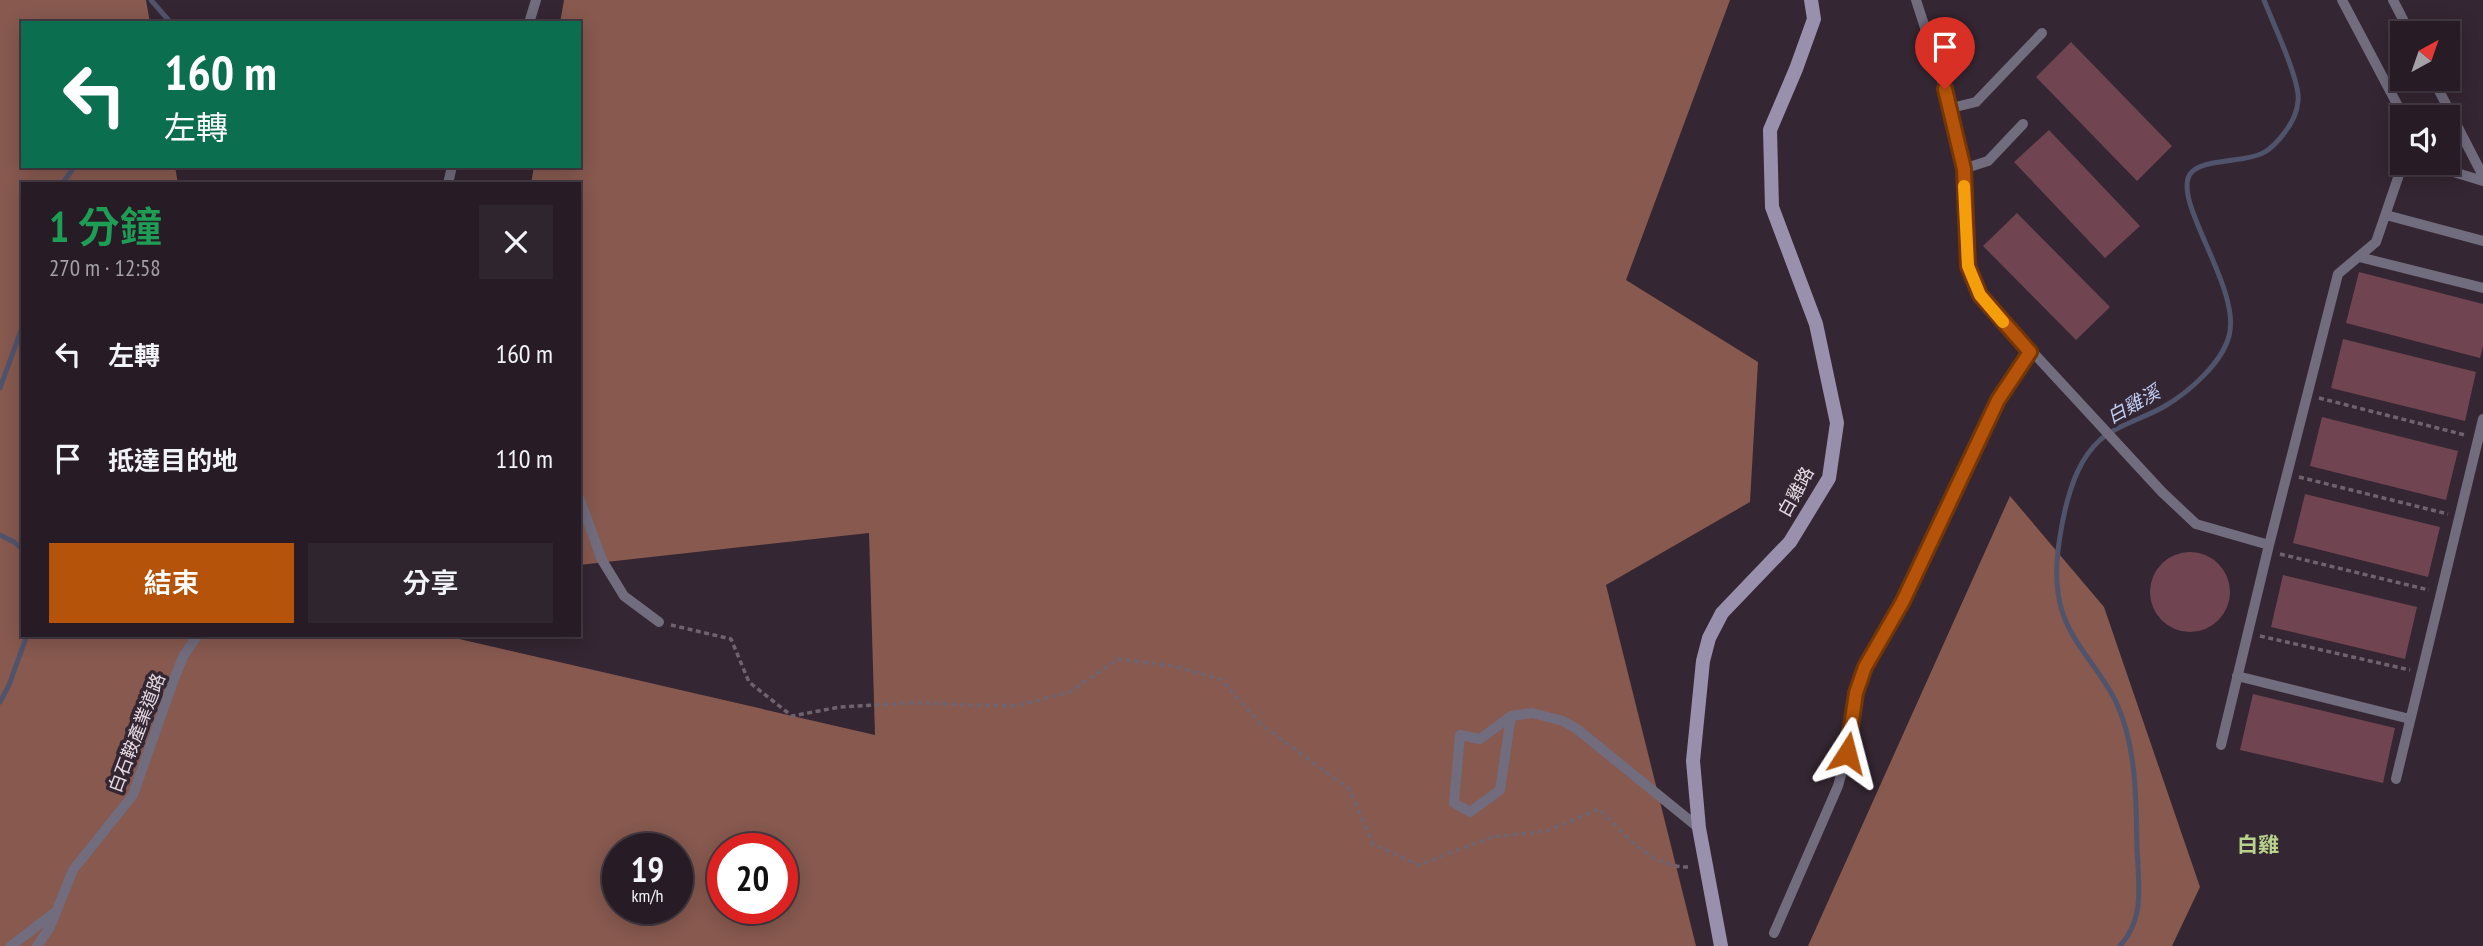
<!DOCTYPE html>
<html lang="zh-TW">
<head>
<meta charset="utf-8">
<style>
	:root { --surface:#271c26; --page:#2f252e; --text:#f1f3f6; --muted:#a4a1a7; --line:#433a43; --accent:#b45309 }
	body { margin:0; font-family:"PT Sans Narrow","Noto Sans TC",sans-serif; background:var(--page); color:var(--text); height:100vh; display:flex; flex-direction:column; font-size:26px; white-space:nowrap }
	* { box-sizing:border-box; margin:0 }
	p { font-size:23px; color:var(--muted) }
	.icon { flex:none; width:38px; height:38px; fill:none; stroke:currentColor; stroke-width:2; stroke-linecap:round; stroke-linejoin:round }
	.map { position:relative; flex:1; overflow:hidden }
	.drawer { position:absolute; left:21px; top:182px; width:560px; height:455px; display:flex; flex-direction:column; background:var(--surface); border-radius:0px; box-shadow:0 4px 18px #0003,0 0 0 2px var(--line) }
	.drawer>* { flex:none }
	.top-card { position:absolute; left:21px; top:21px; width:560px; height:147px; border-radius:0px; box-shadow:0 4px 18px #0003,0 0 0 2px var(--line); background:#0b6e4f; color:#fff; overflow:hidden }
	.needle { width:46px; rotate:40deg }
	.controls { position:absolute; left:2390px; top:21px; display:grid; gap:14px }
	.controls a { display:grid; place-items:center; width:70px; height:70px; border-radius:0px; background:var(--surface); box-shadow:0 4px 18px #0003,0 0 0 2px var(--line); font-size:35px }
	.speed { position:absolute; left:602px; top:833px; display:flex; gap:14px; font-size:35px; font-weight:700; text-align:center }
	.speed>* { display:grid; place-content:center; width:91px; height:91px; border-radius:50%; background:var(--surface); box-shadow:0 4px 18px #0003,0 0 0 2px var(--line); line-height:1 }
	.speed small { font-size:18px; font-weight:400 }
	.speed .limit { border:10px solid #d22; background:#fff; color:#111 }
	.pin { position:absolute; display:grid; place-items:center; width:60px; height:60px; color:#fff; margin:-72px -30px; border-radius:50% 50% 50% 0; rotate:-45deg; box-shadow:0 0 7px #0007 }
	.pin .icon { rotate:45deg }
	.me { position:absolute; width:77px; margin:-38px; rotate:9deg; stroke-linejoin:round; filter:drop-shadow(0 0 5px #0008) }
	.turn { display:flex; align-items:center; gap:24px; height:147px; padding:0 28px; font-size:32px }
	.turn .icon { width:91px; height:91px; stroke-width:2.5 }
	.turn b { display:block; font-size:49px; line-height:60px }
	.round { display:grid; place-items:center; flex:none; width:74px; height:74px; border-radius:0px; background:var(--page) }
	.head { display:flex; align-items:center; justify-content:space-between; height:119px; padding:0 28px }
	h1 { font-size:42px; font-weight:600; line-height:52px; color:#1e9e55 }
	.action { display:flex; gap:14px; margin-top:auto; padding:14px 28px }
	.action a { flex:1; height:80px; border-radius:0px; background:var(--accent); color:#fff; font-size:28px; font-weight:600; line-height:80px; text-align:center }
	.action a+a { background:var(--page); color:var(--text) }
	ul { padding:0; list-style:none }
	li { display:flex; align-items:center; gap:21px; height:105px; padding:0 28px }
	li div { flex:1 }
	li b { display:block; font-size:26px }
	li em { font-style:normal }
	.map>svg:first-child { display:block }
</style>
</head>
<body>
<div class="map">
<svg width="2483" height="946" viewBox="0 0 2483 946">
	<rect width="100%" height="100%" fill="#342632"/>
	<path fill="#87594f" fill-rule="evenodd" d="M0,0H146L150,23H23V166H175L178,184H23V635H442L875,735L869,533L579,565V184H531L534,166H579V23H560L564,0H1730L1626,280L1758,362L1750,502L1606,585L1696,946H0ZM618,849H677V908H618ZM723,849H782V908H723Z
		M2010,496L2104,607L2200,887L2172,946H1808Z"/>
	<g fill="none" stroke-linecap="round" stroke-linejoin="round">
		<path stroke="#50536c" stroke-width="5" d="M151,0L171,23
			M62,184L75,166
			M0,388L23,325
			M0,535L14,542L23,550
			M0,702L9,685L27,635
			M2120,946C2130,935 2136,921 2138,906C2140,887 2138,867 2137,849C2136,800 2137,749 2117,704C2102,671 2073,646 2062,611C2052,579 2058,542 2065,510C2071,485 2080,458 2100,440C2119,424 2145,418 2165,406C2189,392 2222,363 2229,336C2242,289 2172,202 2190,174C2198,163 2220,162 2233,160C2259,157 2269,154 2285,132C2292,123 2297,113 2298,101C2301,82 2272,21 2264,0"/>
	</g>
	<path fill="#714451" d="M2071,42L2172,146L2137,181L2036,77Z
		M2049,130L2140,226L2105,258L2014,162Z
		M2017,213L2110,307L2076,340L1983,246Z
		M2359,272L2483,304V346L2480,358L2346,323Z
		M2343,339L2476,372L2465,421L2331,388Z
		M2322,417L2458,451L2446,500L2310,466Z
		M2305,494L2440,527L2428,577L2293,543Z
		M2150 592a40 40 0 1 1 80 0a40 40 0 1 1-80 0Z
		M2283,575L2417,607L2405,659L2271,627Z
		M2253,694L2395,728L2383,783L2240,750Z"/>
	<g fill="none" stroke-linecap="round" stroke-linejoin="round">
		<path stroke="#70636e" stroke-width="3.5" stroke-dasharray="5 3.5" stroke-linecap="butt" d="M2319,398L2465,435
			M2299,477L2448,514
			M2280,554L2429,590
			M671,625L731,639L749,682L792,716L840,707L912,703L1015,706L1070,692L1118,659L1173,666L1220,679L1262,725L1349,789L1373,844L1419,865L1492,837L1547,831L1599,809C1625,835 1652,869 1691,867
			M2260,636L2410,670"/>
		<path stroke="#716c7e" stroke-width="10" d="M1916,0L1951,108L1961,154L1967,266L1980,295L2162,492L2196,524L2269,545L2338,274L2376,242L2403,163
			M2342,0L2398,106L2403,120
			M2393,0L2410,33
			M529,23L536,0
			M2433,79L2483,176
			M1951,108L1976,102L2042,33
			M2424,163L2483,181
			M1963,169L1988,161L2023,124
			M448,184L452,166
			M2386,215L2483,241
			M2359,257L2483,288
			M579,497L602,560L624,596L659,622
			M2237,676L2410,719
			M1511,716L1500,790L1470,812L1454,803L1460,735L1480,739L1511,716L1532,713L1563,721L1577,729L1699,828
			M2221,745L2269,545
			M2396,779L2483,419
			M1774,933L1838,786L1847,753L1856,693L1865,666L1903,602L1998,400L2030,352
			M11,946L54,913
			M37,946L50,927L73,870L133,795L174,679L184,655L198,635"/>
		<path stroke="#9990ad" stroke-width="14" d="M1721,946L1699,828L1693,761L1703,661L1709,638L1722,613L1790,542L1829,478L1837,423L1816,324L1772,207L1770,130L1796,69L1814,19L1811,0"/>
	</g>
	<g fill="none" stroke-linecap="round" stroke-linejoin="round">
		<g stroke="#753606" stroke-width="18">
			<path id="route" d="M1847,753L1856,693L1865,667L1903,601L1998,400L2030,352L1980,295L1968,266L1964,169L1945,89"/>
		</g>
		<use href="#route" stroke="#b45309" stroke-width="12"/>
		<path stroke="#f59e0b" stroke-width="12" d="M1964,186L1968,266L1980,295L2003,322"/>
	</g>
	<g text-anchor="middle" stroke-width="7" stroke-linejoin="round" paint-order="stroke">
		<g font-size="18" fill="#e6dde4" stroke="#342632">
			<text transform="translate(1796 492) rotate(-61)" y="6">白雞路</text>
			<text transform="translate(137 733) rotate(-69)" y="6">白石鞍產業道路</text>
		</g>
		<g font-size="19" font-style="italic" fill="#becdf4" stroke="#342632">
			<text transform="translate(2133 404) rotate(-29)" y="7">白雞溪</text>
		</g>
		<g font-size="21" font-weight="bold" fill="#b8d38b" stroke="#342632">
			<text x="2258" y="852">白雞</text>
		</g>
	</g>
</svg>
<div class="controls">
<a><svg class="needle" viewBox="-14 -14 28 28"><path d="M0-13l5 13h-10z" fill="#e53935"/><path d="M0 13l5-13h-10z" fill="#a4a1a7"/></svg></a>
<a><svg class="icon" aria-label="sound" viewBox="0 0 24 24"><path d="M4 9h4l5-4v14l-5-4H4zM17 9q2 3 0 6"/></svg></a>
</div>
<div class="speed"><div>19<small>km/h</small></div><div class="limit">20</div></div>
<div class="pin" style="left:1945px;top:89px;background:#d93025"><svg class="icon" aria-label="arrive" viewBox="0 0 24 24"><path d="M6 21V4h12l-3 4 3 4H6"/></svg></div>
<svg class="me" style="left:1847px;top:753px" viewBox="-20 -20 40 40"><path d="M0-17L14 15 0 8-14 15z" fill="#b45309" stroke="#fff" stroke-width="4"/></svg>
<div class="top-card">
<div class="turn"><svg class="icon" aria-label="left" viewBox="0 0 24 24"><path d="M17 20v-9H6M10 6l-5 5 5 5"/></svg><div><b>160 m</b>左轉</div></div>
</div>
<section class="drawer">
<div class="head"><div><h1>1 分鐘</h1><p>270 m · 12:58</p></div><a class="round"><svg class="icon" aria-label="close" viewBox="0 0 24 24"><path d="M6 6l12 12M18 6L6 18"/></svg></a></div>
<ul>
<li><svg class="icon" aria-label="left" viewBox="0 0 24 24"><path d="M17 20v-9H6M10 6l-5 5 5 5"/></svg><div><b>左轉</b></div><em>160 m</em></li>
<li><svg class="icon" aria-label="arrive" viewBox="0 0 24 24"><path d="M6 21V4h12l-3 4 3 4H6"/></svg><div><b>抵達目的地</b></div><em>110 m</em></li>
</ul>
<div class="action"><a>結束</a><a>分享</a></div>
</section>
</div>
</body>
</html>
